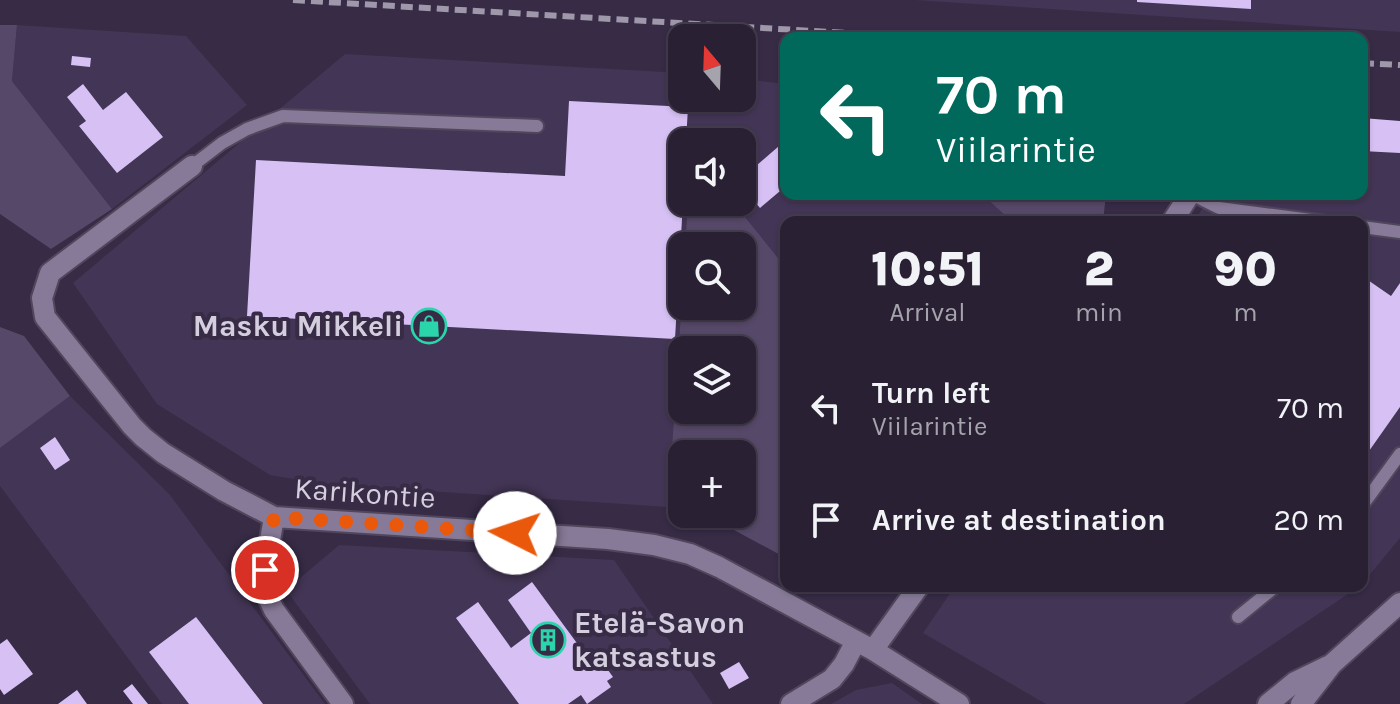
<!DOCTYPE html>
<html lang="en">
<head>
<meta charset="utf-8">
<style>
	:root { --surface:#292034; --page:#352d40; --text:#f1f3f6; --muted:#a5a3ac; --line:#453e4f }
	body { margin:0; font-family:Karla,sans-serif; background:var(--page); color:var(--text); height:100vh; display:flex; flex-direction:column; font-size:30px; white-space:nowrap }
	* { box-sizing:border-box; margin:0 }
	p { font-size:26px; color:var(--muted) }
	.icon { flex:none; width:44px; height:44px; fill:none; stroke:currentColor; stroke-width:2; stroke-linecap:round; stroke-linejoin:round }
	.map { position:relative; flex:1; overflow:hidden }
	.side { position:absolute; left:780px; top:216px; width:588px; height:376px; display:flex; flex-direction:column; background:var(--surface); border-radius:16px; box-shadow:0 2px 6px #0004,0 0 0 2px var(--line) }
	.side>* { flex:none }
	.guide { position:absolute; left:780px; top:32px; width:588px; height:168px; border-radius:16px; box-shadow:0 2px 6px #0004,0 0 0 2px var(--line); background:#00695c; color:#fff; overflow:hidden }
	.needle { width:52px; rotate:341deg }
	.controls { position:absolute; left:668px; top:24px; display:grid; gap:16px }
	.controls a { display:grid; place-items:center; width:88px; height:88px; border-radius:16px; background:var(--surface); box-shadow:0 2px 6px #0004,0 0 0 2px var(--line); font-size:40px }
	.pin { position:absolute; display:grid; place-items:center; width:68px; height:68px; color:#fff; margin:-34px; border:4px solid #fff; border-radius:50%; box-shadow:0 2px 8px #0007 }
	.me { position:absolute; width:88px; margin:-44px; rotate:274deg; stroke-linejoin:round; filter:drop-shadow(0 0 6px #0008) }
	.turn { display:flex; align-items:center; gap:28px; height:168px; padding:0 24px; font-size:36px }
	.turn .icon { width:104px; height:104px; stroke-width:2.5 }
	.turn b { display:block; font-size:56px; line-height:68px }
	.eta { display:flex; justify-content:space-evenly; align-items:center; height:136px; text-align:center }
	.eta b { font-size:48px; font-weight:800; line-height:56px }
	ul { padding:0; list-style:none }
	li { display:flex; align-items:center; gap:24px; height:112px; padding:0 24px }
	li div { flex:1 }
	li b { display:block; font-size:30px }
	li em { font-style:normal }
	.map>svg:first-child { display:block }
</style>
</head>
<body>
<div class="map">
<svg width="1400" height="704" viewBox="0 0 1400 704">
	<rect width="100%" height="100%" fill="#372b46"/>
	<path fill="#433555" d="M914,0H1400V32Z
		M17,25L186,36L247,105L112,209L12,81Z
		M345,54L682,73V98H742V79L786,84V194H982L1012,222H786V268L733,202H742V142H682V202H688L685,246H682V297L668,507L324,484L270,475L157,404L73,283Z
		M1362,119L1400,121V538L1362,584V222H1194L1211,194H1362Z
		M70,396L170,495L325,704H162L0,486V448Z
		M339,545L614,560L713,704H370L286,590Z
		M955,586H1360L1184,704H1046L923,633Z
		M892,683L922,704H831L856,690Z"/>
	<path fill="#564868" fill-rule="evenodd" d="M0,25H17L12,81L112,209L51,249L0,214Z
		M982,194H1106L1103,222H1012Z
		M688,202H733L786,268V558L710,517L697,514H742V454H682V510L668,507L682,297V306H742V246H685ZM682,350H742V410H682Z
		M0,327L24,336L70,396L0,448Z"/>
	<path fill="#d6c0f4" d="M1137,0H1251V9L1137,2Z
		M72,56L91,58L90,67L71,65Z
		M83,84L103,110L126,92L163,137L117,173L79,126L86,121L67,97Z
		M569,101L688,107L686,142H682L683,202L675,339L247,316L256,160L565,176Z
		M1362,118L1400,121V153L1362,151Z
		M786,140V186L760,208L742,187V178Z
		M1362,276L1391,296L1400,283V407L1362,461Z
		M55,437L70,460L55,470L40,448Z
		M532,582L593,665L600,659L613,677L607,681L611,687L587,704L581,695L568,704H519L456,618L478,602L511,648L531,633L508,600Z
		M196,617L263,704H189L149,652Z
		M7,639L33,674L4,695L0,689V644Z
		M739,662L749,678L729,689L720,673Z
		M132,684L148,704H133L123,691Z
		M77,690L87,704H58Z"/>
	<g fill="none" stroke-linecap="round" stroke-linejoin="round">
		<g stroke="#51475d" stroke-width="16">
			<path id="service" d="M192,166L222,143L247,129L283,116L537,126
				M1191,194L1219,208L1326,222
				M1362,227L1400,232
				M1362,506L1400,454
				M1238,617L1276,586"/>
		</g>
		<g stroke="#51475d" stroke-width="24">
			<path id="minor" d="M192,166L50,273L42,298L45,317L132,426L143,437L163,453L224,491L274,517L608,539L654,545L690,554L719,567L873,650L959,704
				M1172,222L1190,194
				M274,517L265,570L264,589L274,610L343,704
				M873,650L919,586
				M791,704L832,679L844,664L856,641"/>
		</g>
		<g stroke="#51475d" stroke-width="24">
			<path id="secondary" d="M1268,704L1295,682L1328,666
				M1301,704L1332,664L1400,603"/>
		</g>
		<use href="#service" stroke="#877a98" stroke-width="12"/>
		<use href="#minor" stroke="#877a98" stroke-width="20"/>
		<use href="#secondary" stroke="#877a98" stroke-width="20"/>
		<path stroke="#9f97aa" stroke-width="6" stroke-dasharray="12 6" stroke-linecap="butt" d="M293,0L931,38
			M1362,63L1400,65"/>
	</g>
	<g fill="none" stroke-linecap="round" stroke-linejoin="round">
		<path stroke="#ea580c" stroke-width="14" stroke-dasharray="0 25.2" d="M265,570L274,517L515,533"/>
	</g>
	<defs>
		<g id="shop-ring" transform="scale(1.8)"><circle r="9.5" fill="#372b46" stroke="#2bd5ac" stroke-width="1.5"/><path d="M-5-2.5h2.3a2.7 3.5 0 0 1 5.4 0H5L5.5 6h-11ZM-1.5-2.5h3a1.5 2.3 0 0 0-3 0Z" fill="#2bd5ac"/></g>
		<g id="building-ring" transform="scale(1.8)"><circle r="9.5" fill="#372b46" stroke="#2bd5ac" stroke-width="1.5"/><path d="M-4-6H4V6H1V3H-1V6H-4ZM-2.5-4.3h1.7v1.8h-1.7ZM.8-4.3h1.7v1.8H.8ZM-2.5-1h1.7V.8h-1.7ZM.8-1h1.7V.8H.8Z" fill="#2bd5ac"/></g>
	</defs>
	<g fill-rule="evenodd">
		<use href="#shop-ring" x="429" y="326"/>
		<use href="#building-ring" x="548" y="640"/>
	</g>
	<g text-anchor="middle" stroke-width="8" stroke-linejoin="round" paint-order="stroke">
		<g font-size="30" font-weight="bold" fill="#d4cede" stroke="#372b46" text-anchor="end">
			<text x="403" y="336">Masku Mikkeli</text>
			<text x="574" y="633" text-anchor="start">Etelä-Savon<tspan x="574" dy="34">katsastus</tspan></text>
		</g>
		<g font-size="30" fill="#d4cede" stroke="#372b46">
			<text transform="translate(365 493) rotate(4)" y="10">Karikontie</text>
		</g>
	</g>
</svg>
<div class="controls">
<a><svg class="needle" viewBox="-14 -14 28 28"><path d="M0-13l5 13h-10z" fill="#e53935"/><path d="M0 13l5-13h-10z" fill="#a5a3ac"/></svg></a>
<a><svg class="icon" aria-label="sound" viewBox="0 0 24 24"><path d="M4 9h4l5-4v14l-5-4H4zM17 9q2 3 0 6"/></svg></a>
<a><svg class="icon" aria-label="search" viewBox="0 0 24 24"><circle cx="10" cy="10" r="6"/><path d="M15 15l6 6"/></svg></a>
<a><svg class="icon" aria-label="layers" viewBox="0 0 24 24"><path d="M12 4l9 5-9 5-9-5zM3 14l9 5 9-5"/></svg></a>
<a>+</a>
</div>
<div class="pin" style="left:265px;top:570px;background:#d93025"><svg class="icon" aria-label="arrive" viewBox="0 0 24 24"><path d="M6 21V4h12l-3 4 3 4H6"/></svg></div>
<svg class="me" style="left:515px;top:533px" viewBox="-20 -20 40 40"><circle r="19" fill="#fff"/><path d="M0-13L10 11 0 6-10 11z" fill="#ea580c"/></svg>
<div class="guide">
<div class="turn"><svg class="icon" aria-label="left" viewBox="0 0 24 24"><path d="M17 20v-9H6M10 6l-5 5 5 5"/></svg><div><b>70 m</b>Viilarintie</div></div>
</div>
<section class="side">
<div class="eta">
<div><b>10:51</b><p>Arrival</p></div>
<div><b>2</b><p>min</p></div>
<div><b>90</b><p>m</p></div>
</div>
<ul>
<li><svg class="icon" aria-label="left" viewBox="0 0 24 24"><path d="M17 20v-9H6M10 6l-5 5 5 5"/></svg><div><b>Turn left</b><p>Viilarintie</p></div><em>70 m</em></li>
<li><svg class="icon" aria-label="arrive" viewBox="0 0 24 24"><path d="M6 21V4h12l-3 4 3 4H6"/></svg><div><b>Arrive at destination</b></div><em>20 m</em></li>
</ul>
</section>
</div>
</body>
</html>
